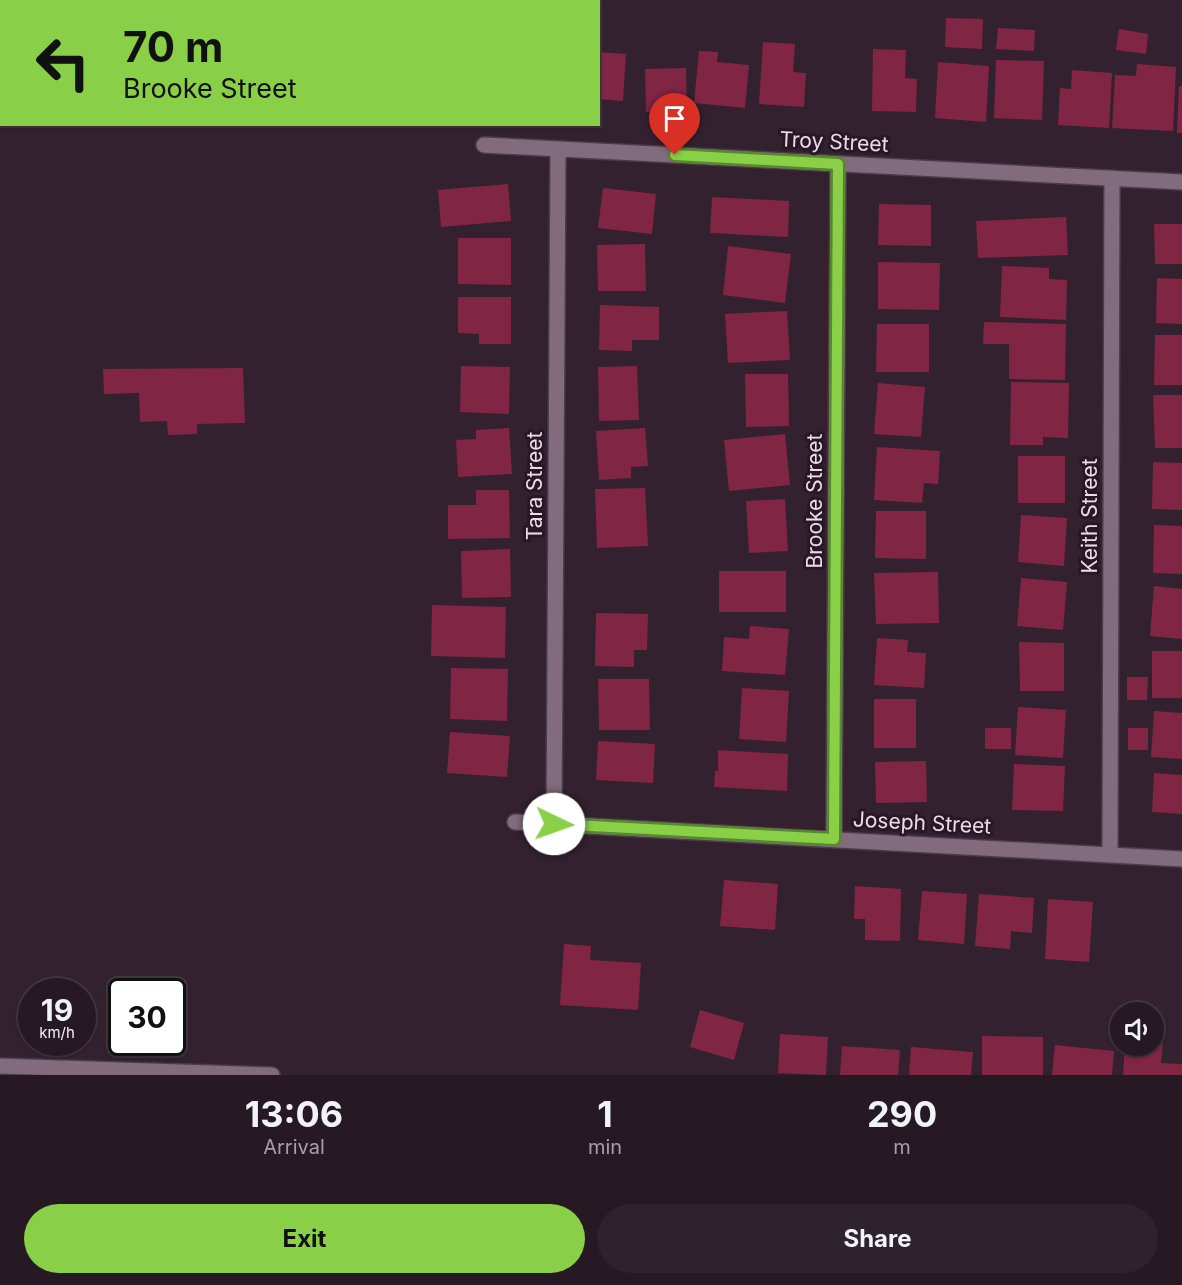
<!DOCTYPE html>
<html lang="en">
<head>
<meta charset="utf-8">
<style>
	:root { --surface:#261924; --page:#2e222c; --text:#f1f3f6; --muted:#a4a0a6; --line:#423841; --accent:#89cf48 }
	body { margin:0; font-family:Inter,sans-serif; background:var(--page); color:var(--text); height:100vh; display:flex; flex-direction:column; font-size:22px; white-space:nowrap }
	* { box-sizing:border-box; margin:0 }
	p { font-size:20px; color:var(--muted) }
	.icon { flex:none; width:33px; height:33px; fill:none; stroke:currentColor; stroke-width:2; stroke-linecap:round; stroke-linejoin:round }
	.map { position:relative; height:1075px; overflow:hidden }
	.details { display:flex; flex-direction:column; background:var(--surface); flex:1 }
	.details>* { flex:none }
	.banner { position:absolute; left:0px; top:0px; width:600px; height:126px; box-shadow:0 2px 4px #0004,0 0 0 2px var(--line); background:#89cf48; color:#111; overflow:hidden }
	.controls { position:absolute; left:1110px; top:1002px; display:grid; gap:12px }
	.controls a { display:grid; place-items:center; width:54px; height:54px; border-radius:50%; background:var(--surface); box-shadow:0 2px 4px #0004,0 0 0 2px var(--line); font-size:30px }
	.speed { position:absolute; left:18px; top:978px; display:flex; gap:12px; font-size:30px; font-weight:700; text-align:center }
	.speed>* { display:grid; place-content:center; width:78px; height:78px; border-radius:50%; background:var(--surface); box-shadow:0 2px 4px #0004,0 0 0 2px var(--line); line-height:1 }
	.speed small { font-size:15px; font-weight:400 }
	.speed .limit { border:3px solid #111; border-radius:9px; background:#fff; color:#111 }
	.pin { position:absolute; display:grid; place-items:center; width:51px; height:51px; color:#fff; margin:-62px -26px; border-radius:50% 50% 50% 0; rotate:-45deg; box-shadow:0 0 6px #0007 }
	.pin .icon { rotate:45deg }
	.me { position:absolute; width:66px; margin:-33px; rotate:93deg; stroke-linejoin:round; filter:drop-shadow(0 0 4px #0008) }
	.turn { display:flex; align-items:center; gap:21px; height:126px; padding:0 24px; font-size:27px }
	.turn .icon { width:78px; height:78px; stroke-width:2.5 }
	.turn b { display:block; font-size:42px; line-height:51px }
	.eta { display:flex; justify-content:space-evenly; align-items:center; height:102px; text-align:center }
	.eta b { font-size:36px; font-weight:700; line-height:42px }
	.primary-button { display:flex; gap:12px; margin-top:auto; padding:12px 24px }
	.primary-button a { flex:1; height:69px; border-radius:36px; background:var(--accent); color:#111; font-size:24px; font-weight:700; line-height:69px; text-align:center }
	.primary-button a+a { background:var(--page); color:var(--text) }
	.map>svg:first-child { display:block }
</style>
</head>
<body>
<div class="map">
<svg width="1182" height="1075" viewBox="0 0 1182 1075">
	<rect width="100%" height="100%" fill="#332130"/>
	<path fill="#812544" d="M946,18L983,19L982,49L945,47Z
		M998,28L1035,30L1034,51L996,49Z
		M1119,29L1148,34L1146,54L1116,50Z
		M763,42L795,44L793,72L806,73L804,107L759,104Z
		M873,49L906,50L905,78L917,79L916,112L872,111Z
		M699,51L718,52L717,62L749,65L745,108L694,103Z
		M598,52L626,54L623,101L598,99Z
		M996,60L1044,61L1042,120L994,118Z
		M938,62L989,66L986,122L935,118Z
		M1137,64L1176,67L1173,131L1112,128L1115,75L1136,76Z
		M686,68L687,111L646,112L645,69Z
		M1072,70L1112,73L1109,128L1058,125L1060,88L1071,89Z
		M1179,86H1182V133H1177Z
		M508,184L511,221L441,227L438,190Z
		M603,188L656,194L652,234L598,228Z
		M712,197L789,201L788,237L710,233Z
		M879,204L931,205V246L878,245Z
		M1066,217L1068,255L978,258L976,221Z
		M1154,224H1182V264H1155Z
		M458,238H511V285L458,284Z
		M645,244L646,291H598L597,245Z
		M728,246L791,254L785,303L723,295Z
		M878,262L940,263L939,310L878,309Z
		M1002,266L1049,268V279L1067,280L1066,320L1000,317Z
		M1157,278L1182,279V324L1156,323Z
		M458,297H511V344H479V334L458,333Z
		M600,305L659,307V340H632V351L599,350Z
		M787,311L790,360L728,363L725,314Z
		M984,322L1066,324L1065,380L1009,379V344H983Z
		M877,324H929V372H876Z
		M1155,335H1182V385H1154Z
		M461,366L510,367L509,414L460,412Z
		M637,366L639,420L599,421L598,367Z
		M243,368L245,423L197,424V434L168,435L167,421L140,422L139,393L104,394L103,369Z
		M745,374H788L789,426L746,427Z
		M1011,382L1069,383L1068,438L1043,437V445H1010Z
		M878,383L925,387L921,437L874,434Z
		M1153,395H1182V448H1155Z
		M509,428L512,474L458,477L456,440L476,439V430Z
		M645,428L648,466L631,467V478L599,480L596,431Z
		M785,434L790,485L729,491L724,440Z
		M877,447L940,451L938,484L924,483L922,503L874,500Z
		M1018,456H1065V503H1018Z
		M1153,462L1182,463V510L1152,509Z
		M645,488L648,546L597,548L595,489Z
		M476,490H509L510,538L448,539V505H476Z
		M785,499L788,551L749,553L746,501Z
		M876,511H926V559L875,558Z
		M1021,515L1067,518L1064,566L1018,562Z
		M1154,525L1182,526V574L1153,573Z
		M510,549L511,597L462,598L461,551Z
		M719,571H786V612H719Z
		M938,572L939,623L876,624L874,573Z
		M1021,578L1067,582L1063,630L1017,626Z
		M1154,586L1182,589V639L1150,636Z
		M432,605L506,607L505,658L431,656Z
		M596,613L648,614L647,650H634V667L595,666Z
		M750,626L789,629L785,675L722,671L724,637L749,639Z
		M877,638L908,640L907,652L926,653L924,688L874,685Z
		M1019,642L1064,643V691H1020Z
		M1152,651H1182V698H1152Z
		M451,668L508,669L507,721L450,719Z
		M1127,677H1148L1147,700H1127Z
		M598,679H649L650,730H599Z
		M742,688L789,691L786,742L739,739Z
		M874,699H916V748H874Z
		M1018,707L1066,710L1063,758L1015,755Z
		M1154,711L1182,713V759L1151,757Z
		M985,728H1011V749H985Z
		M1128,728H1148V750H1128Z
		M450,732L510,736L507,777L447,773Z
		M598,741L655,744L653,783L596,780Z
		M718,750L788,754L787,791L714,787L715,771H718Z
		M926,761L927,802L876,803L875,762Z
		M1014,764L1065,766L1063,811L1012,810Z
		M1154,773L1182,775V814L1152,812Z
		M724,880L778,884L775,930L720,926Z
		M855,886L901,889L900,941L865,940V919H854Z
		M922,891L967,894L964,944L918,940Z
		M979,894L1034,898L1032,933L1011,931L1010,949L975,946Z
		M1048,899L1093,902L1089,962L1045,959Z
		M564,944L591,946L590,960L641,963L638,1010L560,1005Z
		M700,1010L744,1023L734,1060L690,1047Z
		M780,1034L828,1037L826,1075L778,1073Z
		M982,1036L1043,1037V1075H982Z
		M1154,1043H1163L1161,1063L1182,1064V1075H1123L1125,1046H1154Z
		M1055,1045L1114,1051L1112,1075H1052Z
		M842,1046L900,1050L898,1075H840Z
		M911,1047L973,1052L971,1075H909Z"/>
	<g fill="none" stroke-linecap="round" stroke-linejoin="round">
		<g stroke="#4b3c49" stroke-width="18">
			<path id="minor" d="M484,145L1182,182
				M515,822L1182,859
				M554,824L558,149
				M834,839L838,164
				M1110,854L1112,178
				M0,1066L272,1075"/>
		</g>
		<use href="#minor" stroke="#816b7d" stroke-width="15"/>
	</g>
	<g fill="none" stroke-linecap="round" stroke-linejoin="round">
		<g stroke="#59872f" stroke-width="15">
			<path id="route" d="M554,824L834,839L838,164L675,155"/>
		</g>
		<use href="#route" stroke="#89cf48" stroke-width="10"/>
	</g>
	<g text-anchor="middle" stroke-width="6" stroke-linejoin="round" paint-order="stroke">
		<g font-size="21" fill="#e8dce6" stroke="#291727">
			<text transform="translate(834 142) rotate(3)" y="7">Troy Street</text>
			<text transform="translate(535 486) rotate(-90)" y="7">Tara Street</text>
			<text transform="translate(815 501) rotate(-90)" y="7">Brooke Street</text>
			<text transform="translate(1090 516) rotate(-90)" y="7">Keith Street</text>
			<text transform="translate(922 823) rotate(3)" y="7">Joseph Street</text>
		</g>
	</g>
</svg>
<div class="controls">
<a><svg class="icon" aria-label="sound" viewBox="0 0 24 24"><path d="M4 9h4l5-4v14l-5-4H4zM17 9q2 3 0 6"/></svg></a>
</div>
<div class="speed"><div>19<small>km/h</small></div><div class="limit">30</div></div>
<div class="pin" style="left:675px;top:155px;background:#d93025"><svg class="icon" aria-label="arrive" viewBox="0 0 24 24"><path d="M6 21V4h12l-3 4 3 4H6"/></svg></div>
<svg class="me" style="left:554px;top:824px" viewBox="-20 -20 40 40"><circle r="19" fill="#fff"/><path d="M0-13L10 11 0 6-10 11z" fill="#89cf48"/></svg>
<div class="banner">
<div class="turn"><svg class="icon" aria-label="left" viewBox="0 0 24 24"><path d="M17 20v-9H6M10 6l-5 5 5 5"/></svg><div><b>70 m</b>Brooke Street</div></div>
</div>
</div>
<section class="details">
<div class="eta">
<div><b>13:06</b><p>Arrival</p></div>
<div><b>1</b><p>min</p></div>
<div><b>290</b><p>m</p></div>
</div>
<div class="primary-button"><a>Exit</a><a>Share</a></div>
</section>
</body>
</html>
